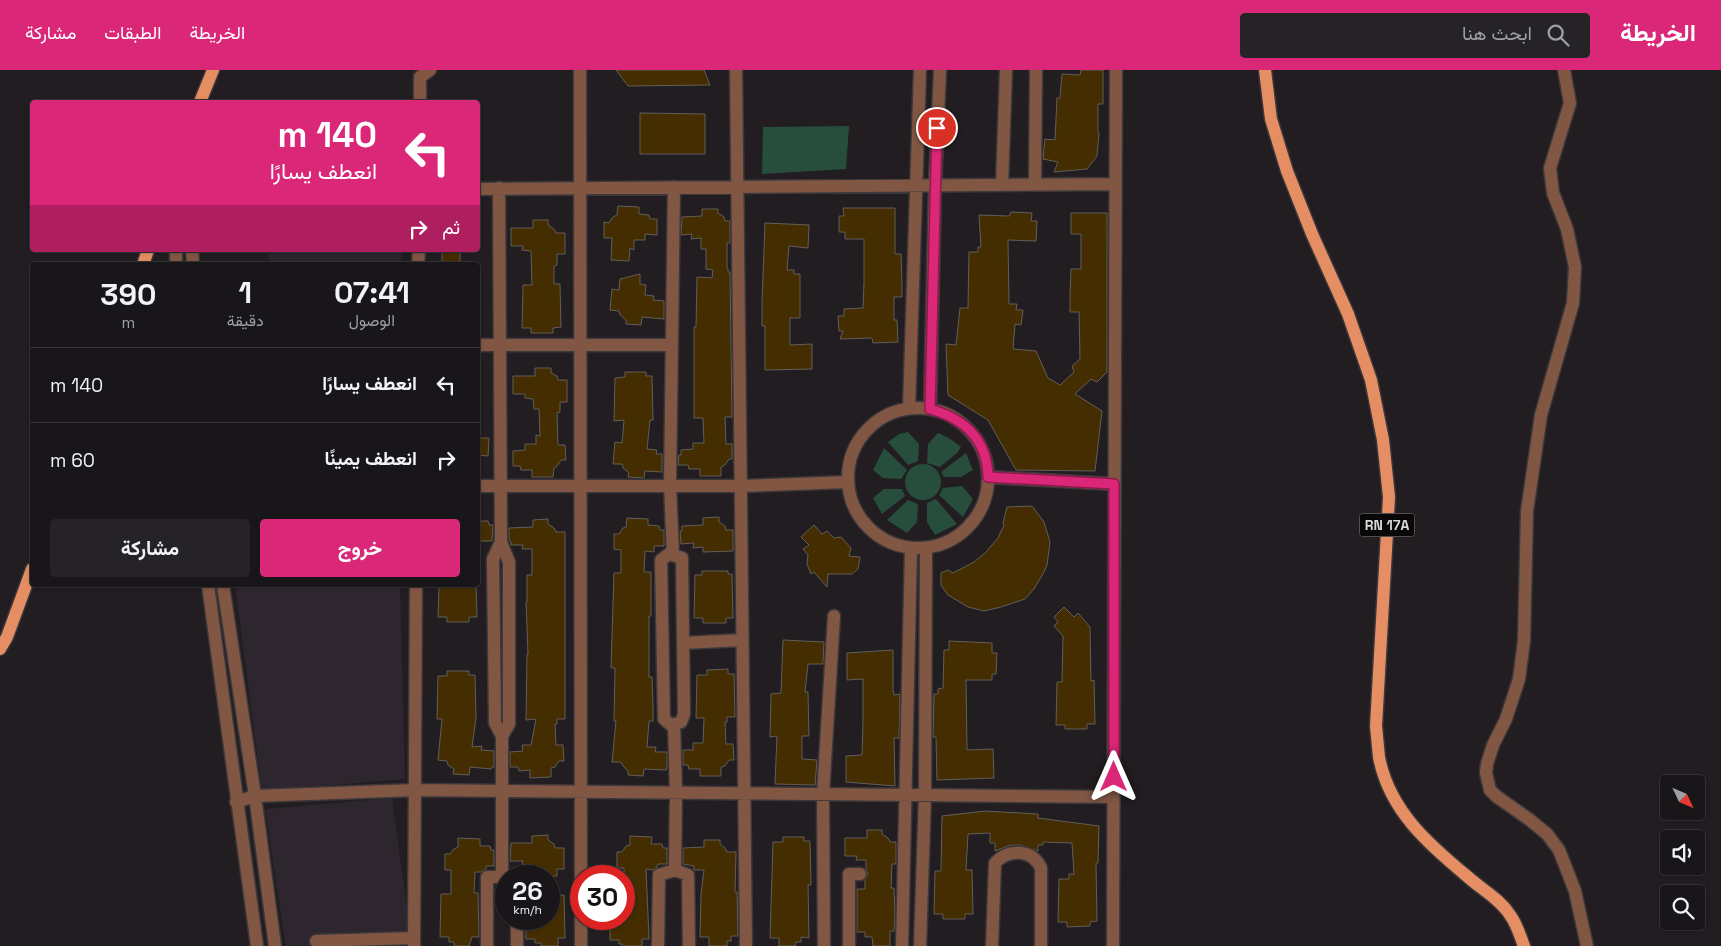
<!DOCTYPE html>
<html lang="ar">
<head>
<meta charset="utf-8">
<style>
	:root { --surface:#191619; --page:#262326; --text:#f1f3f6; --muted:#9f9fa2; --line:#373538; --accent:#db2777 }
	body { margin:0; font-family:"Space Grotesk",Vazirmatn,sans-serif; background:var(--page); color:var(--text); direction:rtl; height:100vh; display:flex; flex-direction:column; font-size:19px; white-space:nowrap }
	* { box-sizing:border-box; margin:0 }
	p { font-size:16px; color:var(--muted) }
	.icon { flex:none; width:28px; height:28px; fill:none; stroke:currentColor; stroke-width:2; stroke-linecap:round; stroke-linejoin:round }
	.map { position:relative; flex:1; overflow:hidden; direction:ltr }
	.side { position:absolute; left:30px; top:192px; width:450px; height:325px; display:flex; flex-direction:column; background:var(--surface); border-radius:5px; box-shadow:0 1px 4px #0004,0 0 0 1px var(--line); direction:rtl }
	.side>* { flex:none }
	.guide { position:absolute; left:30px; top:30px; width:450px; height:152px; border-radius:5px; box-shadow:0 1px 4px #0004,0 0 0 1px var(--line); direction:rtl; background:#db2777; color:#fff; overflow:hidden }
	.needle { width:32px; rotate:134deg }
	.tools { position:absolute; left:1660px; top:705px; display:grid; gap:10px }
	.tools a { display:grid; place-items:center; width:45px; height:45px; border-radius:5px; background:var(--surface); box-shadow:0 1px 4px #0004,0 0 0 1px var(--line); font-size:25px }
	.speed { position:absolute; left:495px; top:795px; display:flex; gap:10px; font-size:25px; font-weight:700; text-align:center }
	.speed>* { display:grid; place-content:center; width:65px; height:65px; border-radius:50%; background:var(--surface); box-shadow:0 1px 4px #0004,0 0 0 1px var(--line); line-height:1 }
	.speed small { font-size:12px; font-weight:400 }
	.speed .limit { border:8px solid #d22; background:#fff; color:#111 }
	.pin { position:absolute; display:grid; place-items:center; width:42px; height:42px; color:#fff; margin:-21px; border:2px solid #fff; border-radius:50%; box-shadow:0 1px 5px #0007 }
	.me { position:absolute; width:55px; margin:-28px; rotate:0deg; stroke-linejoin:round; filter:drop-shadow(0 0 4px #0008) }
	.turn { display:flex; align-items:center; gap:18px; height:105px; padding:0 20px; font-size:22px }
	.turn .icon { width:65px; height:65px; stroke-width:2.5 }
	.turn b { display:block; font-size:35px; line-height:42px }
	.then { display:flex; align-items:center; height:48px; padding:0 20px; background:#0003; gap:10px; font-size:19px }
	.eta { display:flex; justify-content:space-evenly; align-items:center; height:85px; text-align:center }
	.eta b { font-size:30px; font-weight:700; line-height:35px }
	.button { display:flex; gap:10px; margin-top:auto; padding:10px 20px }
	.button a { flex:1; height:58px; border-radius:5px; background:var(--accent); color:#fff; font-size:20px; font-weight:700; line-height:58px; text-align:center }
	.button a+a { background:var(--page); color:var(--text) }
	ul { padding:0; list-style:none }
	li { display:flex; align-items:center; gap:15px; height:75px; padding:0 20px; border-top:1px solid var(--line) }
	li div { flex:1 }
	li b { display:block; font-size:19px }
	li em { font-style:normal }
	header { display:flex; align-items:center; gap:30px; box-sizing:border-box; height:70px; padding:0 25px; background:var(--accent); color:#fff }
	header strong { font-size:24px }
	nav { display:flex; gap:28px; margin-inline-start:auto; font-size:18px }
	.search { width:350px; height:45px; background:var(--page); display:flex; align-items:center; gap:12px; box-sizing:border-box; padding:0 18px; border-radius:5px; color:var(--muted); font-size:19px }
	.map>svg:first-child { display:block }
</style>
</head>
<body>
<header>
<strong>الخريطة</strong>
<div class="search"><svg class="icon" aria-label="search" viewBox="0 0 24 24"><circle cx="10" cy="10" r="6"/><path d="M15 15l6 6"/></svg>ابحث هنا</div>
<nav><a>الخريطة</a><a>الطبقات</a><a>مشاركة</a></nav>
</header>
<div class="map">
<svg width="1721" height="876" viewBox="0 0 1721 876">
	<rect width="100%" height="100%" fill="#211d21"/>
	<path fill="#2e262e" d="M268,180H401V195H269Z
		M235,515H400L405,709L262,721Z
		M392,728L409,853L406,876H286L265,739Z"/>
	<path fill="#274e3c" d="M849,56L846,99L762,104L763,57Z
		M908,362L919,374L918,391L908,395L888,372L899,364Z
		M938,363L949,368L961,377L957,383L940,397L927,393L928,374Z
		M884,378L907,400L901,409L883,408L873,400Z
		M966,383L973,400L961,407H944L941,402Z
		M905 412a18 18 0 1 1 36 0a18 18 0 1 1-36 0Z
		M962,416L973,429L963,447L939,425L943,418Z
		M884,419H902L905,426L882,444L873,428Z
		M936,429L957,454L935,465L927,452V433Z
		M908,430L918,434L917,452L907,463L887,450Z"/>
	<path fill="#442d00" stroke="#625f59" d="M616,0H704L710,15L628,16Z
		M1081,0H1103V34H1098V62L1099,63L1097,86L1087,99L1054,102L1058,92L1043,89L1045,69L1055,70L1057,28H1060L1062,4L1080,5Z
		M640,43L705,44V84H640Z
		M618,136L639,137V144L649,145L650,149H657V165L645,164V170H634V180L630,178L629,191L611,190L612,168H604V152L609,153L613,147L617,145Z
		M843,138H895V184H901L902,212V227H894V250H897L898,272L873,273L872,268L840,269L843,261H839L838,246H844V239L863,238L864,212V169H845V162H839V146H844Z
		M702,139H718V143L724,147L725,151H730V173H727V198H728V202H730L732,347H725L726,374H732V389H729L725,395L721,397V406H700V399H689L688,395H678L679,385H681V380L693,379V373H704L703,348H694V257H696L697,207L712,208L713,200L706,199V179H701V168L691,169L692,164L681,165L682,147L702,146Z
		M1011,142L1032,143L1031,151H1037L1036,171L1008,170L1009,234H1017L1016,240H1023L1021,255L1015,254L1013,279L1036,281L1048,308L1060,315L1074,302L1072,296L1080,289L1079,242H1070V226L1071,199H1081V164H1071V143H1107V302L1097,312L1091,309L1075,324L1102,341L1095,401L1016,400L988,350L948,325L946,274L956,275L960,238H968L969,182H978V177H981L979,145L1009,146Z
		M533,150H548V155L554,159L556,163H565V184H557V195L554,196V214H560L561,257L553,258V263H531V258H522L523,215H532L531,181L522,180L523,176H511V158H533Z
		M765,153L809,155L808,178L789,176L787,200H794V204H800V248H790V275L812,274V299L765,300V256H762V232Z
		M442,180H460V195H442Z
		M640,204V214L646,215L645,225L654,226L653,230L664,231V249L642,247L641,255L626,254V250L620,245L619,241L610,240L612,219L619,220L620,209Z
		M535,298H551V303L557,306L558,310H567V332H560V342L557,343L558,375H565L566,390H561L557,396L554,398L553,407H532V400H521L520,396H513V381L525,380V374H536V365L540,366L539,339H534L533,329L525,328V324H513V306H535Z
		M625,302H646V306H652L653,350H650L647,379L657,380L656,384H662V402L645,401L644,408L628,407L629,403L623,398L622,394H613L615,372L622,373L624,350L614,351L615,308L625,307Z
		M478,368H489L488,386L478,385Z
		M1032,436L1044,452L1050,472L1047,495L1044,502L1034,519L1025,529L1001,537L984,541L968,537L948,525L941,515V503L948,500L953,503L974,492L985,483L998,468L1004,455L1003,453L1007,437Z
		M719,447V452L725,456L726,460H733V481L703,482V477L693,478L694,473L681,474L680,461H682V456L703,455V448Z
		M627,448L648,449V455L659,456L660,460H664V476H654V482L645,481L644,502H651V546H649V607H652L653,635V651H649L647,677H656L655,682H667V696L666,700L644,699L643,706L628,705V701L623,696L621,692H612L616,651H614L615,598H611L614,503H621V480L614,479V464H619L623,458L626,457Z
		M548,449V454L554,458L556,462H565V649H557V654H555L556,675H563L564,691H559L555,697L551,698V707L530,708V700L519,701L518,697H510V682L523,681L522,675H531L536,649L526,650L527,584H528L526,532H527V505H532V479H522L523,475H511V472L509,470V458L533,457V450Z
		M478,451H488L489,455H493L492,471H478Z
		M814,455L822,464L827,461L834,468L841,467L851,478L849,486L860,487L858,499L852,504H828L827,517L814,502L811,504L807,494L808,485L803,479L809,475L801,467Z
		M702,501H728V504H732L733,548H726V553H703V548H694L695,505H702Z
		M439,515H476L477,547H469V552H447V547H438Z
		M1064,537L1074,547L1078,543L1090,557L1091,611L1094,610L1095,654H1087V659H1065V655H1056L1057,612H1062L1063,566L1054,556L1058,552L1054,547Z
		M783,570L824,572L823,594H808L805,622H808L809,666H802V689L817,690L815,715L775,714L777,666L770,667L771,624L781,623Z
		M949,571L992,573V583H997L996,604H992V610H966L967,680L993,679L994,708L937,710L936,667H933L934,624H938V619L943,618L944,580H949Z
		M893,580V620L894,625L900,624L899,668H894L895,716L846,712V686L862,685L863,653V609L847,610V583Z
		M728,599V604H734L735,647H727V652H725L726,674H733L734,690H729L725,696L721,697V706H700V699H689L688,695H683V680H693V673H703L704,648H696L697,605H707V600Z
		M447,601H469V605H475L476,648L472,677L482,676L481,680L494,681V697H492L491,699L470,697L469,705L453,704L454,699L448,695L447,691L438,690L442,649H437L438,606H447Z
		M985,741L1038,744V748L1099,756L1098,793H1096L1097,851L1090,852V856L1067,857V852H1058L1059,809H1069V804H1074L1072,773L1043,772V775H1038V781L1020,775H1011L995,781V773H990V763L968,764L966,800H972L973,844H965V849H943V844H934L935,801H941L942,746Z
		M867,760H882V764L888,768L890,772H896V794H892L891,818H894L895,846L894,861H890V876H873L872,867H865V862H857V819H865V810L868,804L866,799V790H856L857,786H845V768H867Z
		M548,765V770L554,774L555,778H564V799H557V806H531V795H522L523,791H510L511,773H532V766Z
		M630,766L652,767L651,774H662L663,778H667V794H658L657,797L653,800L646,799L649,869H642V876H622V874H619V870H610V854H618V851H624V798H617V782H622L626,776L630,775Z
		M783,767H804V771H810L811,815H808L809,868L801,867V872H796L795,876H779V868H770L773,772H783Z
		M458,768L480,769V776H490L491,780H494V796H486V799L481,802H475L474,823H478L479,867H472L469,876H454V872H449V867H440L441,824H451V800H445V784H450L454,779L458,777Z
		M704,770H720V774L725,778L727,782H736L735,822H737L738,866H731V871H727V876H709V867H700L701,824L704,800H694V796L683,794V778L704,777Z
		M549,825H564L565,868H558V876H541V873H535V869H526V853H533V850L549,849Z"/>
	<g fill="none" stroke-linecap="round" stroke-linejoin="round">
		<g stroke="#3b373b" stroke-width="15">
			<path id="minor" d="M580,0L581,876
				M736,0L746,876
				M1564,0L1570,33L1550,98L1553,123L1567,159L1575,197L1573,233L1541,345L1527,441L1524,571L1519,609L1506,649L1493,675L1487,694L1486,703L1490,720L1496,726L1530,750L1547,764L1559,780L1575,821L1587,876
				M420,32V7L430,0
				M1035,114L1036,0
				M1002,115L1006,0
				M499,118L501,472
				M478,119L1116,114
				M192,180L193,195
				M176,195V180
				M418,195L419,180
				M478,275H672
				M848 408a70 70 0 1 1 140 0a70 70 0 1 1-140 0Z
				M909,338L920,0
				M930,339L935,115L940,0
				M988,407L1114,414
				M478,416H741L848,412
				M501,472L509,492V654L502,666L495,653L493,489Z
				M669,484L682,488L684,644L681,652L671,655L664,649L661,490Z
				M673,485L670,415L674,117
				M208,515L257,876
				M223,515L255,726L275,876
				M683,573L742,570
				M674,654L676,722L675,800L688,805L689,876
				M502,666V807
				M236,732L255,726L415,720L1113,727
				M316,871L414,868
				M414,876L416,515
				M487,876V807H506
				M517,876V849
				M658,876L659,805L675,800
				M824,876L823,724L834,546
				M849,876V804H860
				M902,876L911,478
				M920,876L925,725L926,480
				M992,876L995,793C1009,778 1032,779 1041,798V876
				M1113,876L1116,0"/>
		</g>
		<g stroke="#3b373b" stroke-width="15">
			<path id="major" d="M1265,0L1271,49L1287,101L1312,164L1348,244L1371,310L1383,370L1389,427L1376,656C1377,666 1378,677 1379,687C1389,740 1428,774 1468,807C1481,819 1500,829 1510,845C1517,854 1520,866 1524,876
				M200,32L213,0
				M143,195L148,180
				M0,579L7,567L32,499"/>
		</g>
		<use href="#minor" stroke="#815743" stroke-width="12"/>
		<use href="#major" stroke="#e58e63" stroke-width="12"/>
	</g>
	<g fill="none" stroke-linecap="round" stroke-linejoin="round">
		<g stroke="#8e194d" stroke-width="12">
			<path id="route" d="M937,58L930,339C965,349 987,369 988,407L1114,414V707"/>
		</g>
		<use href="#route" stroke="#db2777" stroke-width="9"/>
	</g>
	<g text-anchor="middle" stroke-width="4" stroke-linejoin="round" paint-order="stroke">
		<rect fill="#090809" stroke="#9b989b" stroke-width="1" x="1359.5" y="443.5" width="55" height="23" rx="4"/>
		<g font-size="14" font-weight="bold" fill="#d9d6d9">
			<text x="1387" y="460">RN 17A</text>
		</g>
	</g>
</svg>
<div class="tools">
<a><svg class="needle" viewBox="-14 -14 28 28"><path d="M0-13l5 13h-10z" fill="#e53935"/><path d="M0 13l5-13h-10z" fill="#9f9fa2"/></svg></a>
<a><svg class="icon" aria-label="sound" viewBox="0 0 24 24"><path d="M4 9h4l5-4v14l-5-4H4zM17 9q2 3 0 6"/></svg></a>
<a><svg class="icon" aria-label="search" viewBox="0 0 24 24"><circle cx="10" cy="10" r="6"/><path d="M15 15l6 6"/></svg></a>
</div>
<div class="speed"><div>26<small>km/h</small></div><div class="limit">30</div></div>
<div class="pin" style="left:937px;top:58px;background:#d93025"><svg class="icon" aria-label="arrive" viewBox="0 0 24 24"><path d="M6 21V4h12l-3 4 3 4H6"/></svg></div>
<svg class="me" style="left:1114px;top:707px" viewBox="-20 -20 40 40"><path d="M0-17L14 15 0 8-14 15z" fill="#db2777" stroke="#fff" stroke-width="4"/></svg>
<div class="guide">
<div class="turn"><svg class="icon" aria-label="left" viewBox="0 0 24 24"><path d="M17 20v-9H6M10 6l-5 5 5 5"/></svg><div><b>140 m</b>انعطف يسارًا</div></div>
<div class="then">ثم<svg class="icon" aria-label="right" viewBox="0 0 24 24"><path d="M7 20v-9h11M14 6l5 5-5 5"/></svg></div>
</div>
<section class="side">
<div class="eta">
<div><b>07:41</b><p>الوصول</p></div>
<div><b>1</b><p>دقيقة</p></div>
<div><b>390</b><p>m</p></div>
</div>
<ul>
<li><svg class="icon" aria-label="left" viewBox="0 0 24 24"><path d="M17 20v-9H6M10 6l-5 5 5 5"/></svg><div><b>انعطف يسارًا</b></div><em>140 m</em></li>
<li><svg class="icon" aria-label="right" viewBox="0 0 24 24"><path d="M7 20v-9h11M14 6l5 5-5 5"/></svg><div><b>انعطف يمينًا</b></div><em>60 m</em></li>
</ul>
<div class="button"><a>خروج</a><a>مشاركة</a></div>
</section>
</div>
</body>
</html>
